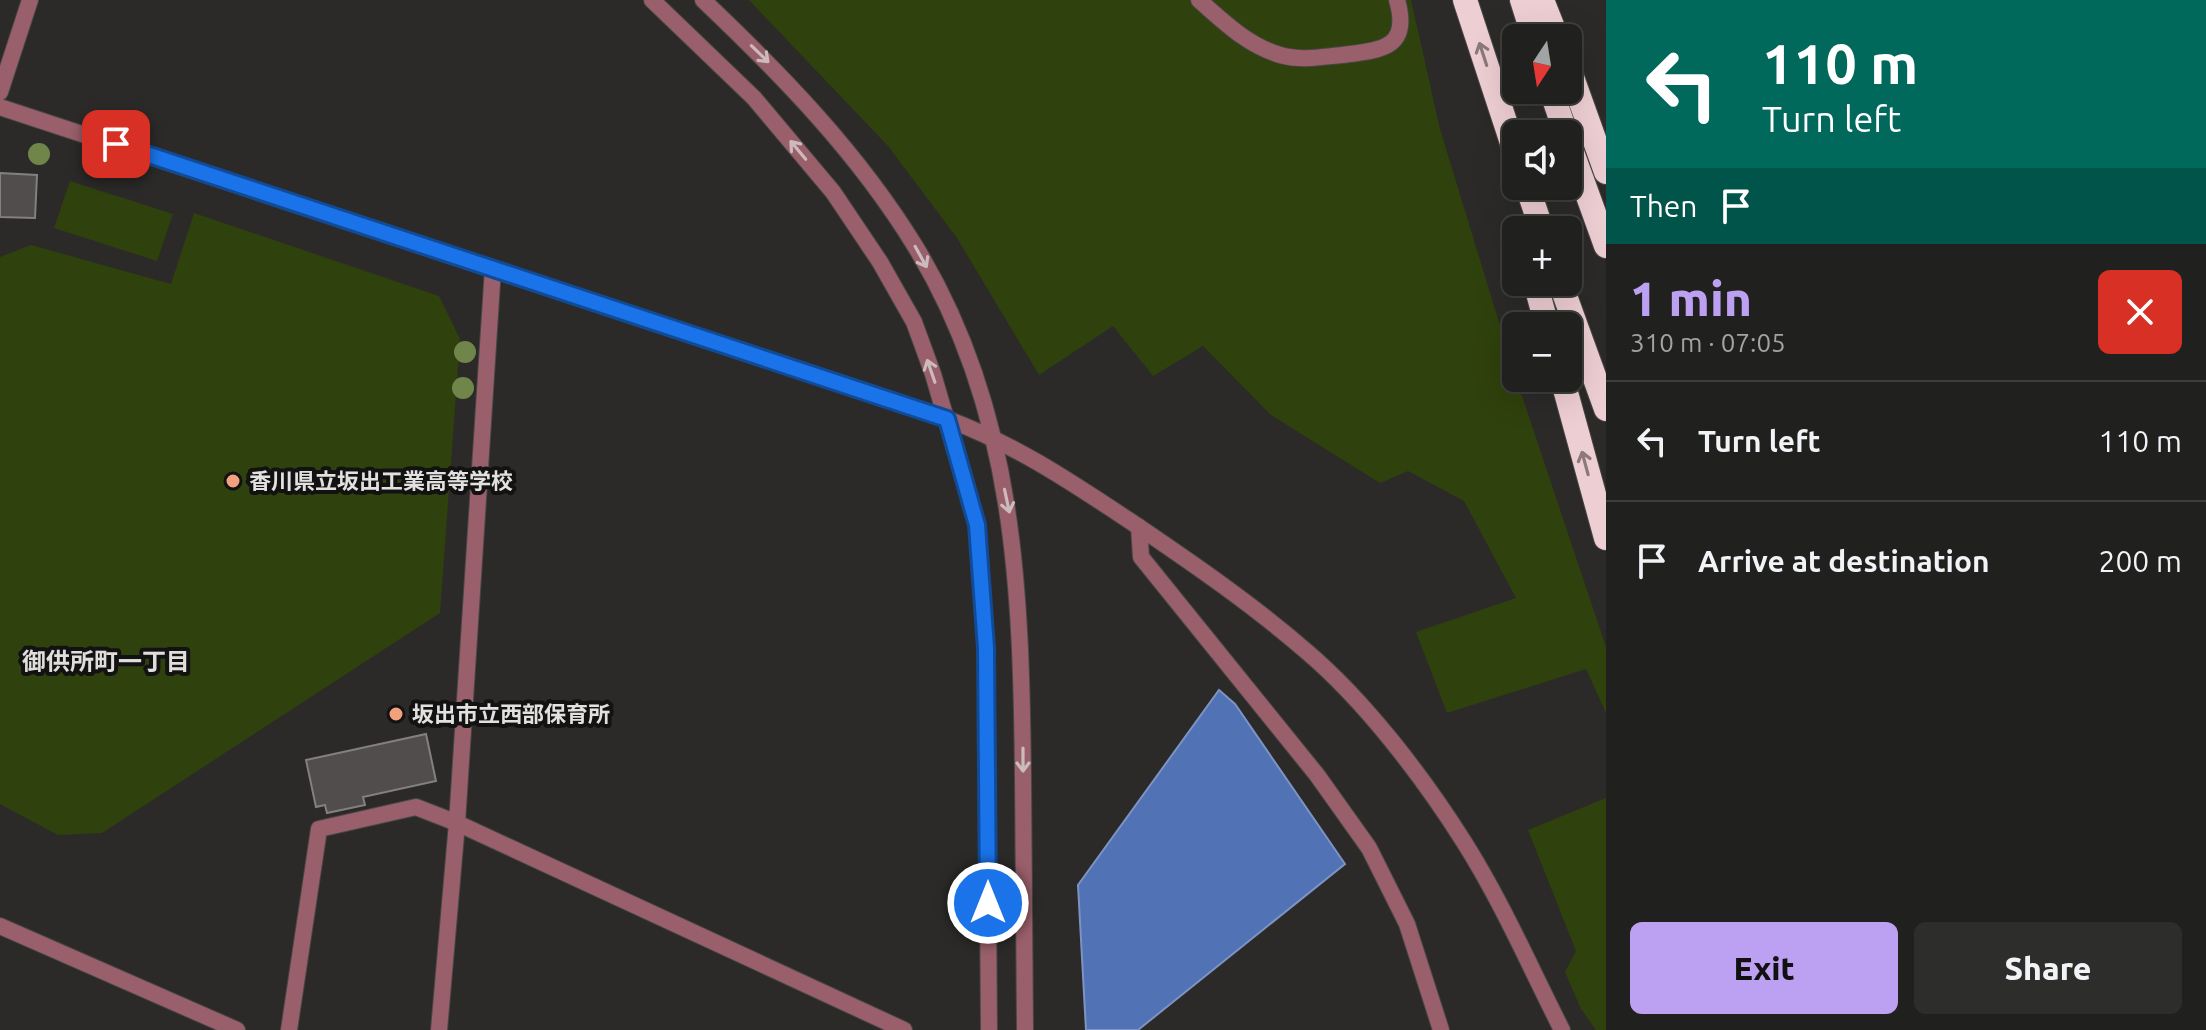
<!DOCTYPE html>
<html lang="en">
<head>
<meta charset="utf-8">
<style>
	:root { --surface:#20201e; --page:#2d2d2b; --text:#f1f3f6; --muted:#a2a3a4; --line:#3d3e3c; --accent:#bca0f2 }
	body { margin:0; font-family:Ubuntu,"Noto Sans JP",sans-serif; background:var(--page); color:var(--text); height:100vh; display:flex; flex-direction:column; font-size:30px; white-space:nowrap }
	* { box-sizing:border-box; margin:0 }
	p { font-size:26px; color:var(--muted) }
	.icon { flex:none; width:44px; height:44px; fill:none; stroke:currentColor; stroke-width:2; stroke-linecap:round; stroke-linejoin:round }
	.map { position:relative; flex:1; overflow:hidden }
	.drawer { display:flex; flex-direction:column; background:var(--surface); width:600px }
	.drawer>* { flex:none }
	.hud { background:#00695c; color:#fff; overflow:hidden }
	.needle { width:52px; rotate:192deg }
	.buttons { position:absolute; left:1502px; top:24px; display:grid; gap:16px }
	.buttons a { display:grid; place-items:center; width:80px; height:80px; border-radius:12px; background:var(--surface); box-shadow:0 8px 32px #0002,0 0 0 2px var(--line); font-size:40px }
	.pin { position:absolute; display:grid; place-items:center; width:68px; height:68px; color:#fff; margin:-34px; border-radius:16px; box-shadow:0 4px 12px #0006 }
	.me { position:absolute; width:88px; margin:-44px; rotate:0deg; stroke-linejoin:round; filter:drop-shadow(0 0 6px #0008) }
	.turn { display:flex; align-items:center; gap:28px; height:168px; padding:0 24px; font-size:36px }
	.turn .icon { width:104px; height:104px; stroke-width:2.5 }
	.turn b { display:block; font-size:56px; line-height:68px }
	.then { display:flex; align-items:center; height:76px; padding:0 24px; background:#0003; gap:16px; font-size:30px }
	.round { display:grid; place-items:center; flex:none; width:84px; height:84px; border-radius:12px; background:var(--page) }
	.overview { display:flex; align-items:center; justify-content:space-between; height:136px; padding:0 24px }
	h1 { font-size:48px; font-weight:800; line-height:60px; color:var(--accent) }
	.primary-button { display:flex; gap:16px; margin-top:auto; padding:16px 24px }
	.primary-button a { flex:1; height:92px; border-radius:12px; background:var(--accent); color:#111; font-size:32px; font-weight:800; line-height:92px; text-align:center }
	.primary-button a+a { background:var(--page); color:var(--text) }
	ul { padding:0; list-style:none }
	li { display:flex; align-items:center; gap:24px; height:120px; padding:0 24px; border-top:2px solid var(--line) }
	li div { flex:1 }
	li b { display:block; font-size:30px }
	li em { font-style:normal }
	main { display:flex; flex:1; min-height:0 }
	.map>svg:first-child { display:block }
</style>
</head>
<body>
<main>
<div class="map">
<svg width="1606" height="1030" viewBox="0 0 1606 1030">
	<rect width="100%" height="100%" fill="#2b2a28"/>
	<path fill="#2f410c" d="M749,0H1411L1440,129L1516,378L1606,647V713L1586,669L1447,713L1416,632L1516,598L1464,501L1408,471L1380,483L1271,415L1203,346L1153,376L1113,326L1039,375L957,238L888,146Z
		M70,181L173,214L157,261L54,228Z
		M194,213L439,296L460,339L440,613L102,833L58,835L0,804V257L31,245L171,284Z
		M1606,798V1030H1596L1581,1009L1565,972L1576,951L1528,830Z"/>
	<path fill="#5272b6" stroke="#7d93c2" stroke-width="2" d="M1219,690L1235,704L1345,864L1138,1030H1086L1078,885Z"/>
	<path fill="#504d4c" stroke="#83807f" stroke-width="2" d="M0,173L37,175L35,218L0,217Z
		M426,734L436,781L363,797L365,805L327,813L325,805L316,807L306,760Z"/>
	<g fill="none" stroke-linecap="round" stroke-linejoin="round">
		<g stroke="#484745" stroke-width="18">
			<path id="service" d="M1199,0C1224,22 1247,45 1280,55C1301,61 1321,57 1342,55C1381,50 1411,49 1397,0"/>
		</g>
		<g stroke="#484745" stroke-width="18">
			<path id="minor" d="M0,92L30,0
				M0,107L947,419
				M1139,527L1141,557L1317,775L1369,848L1407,924L1441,1030
				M0,926L237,1030
				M289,1030L319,829L416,807L457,823L904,1030
				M439,1030L457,823L493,268"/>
		</g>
		<g stroke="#484745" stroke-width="18">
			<path id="tertiary" d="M652,0L754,98L833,192L880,262L914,322L933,374L977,525L986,648L989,1030
				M703,0C782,75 858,153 915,246C1016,411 1021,591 1023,777C1024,861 1024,946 1025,1030
				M947,419C1017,445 1074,484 1136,525C1195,565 1253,605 1306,651C1365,701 1423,777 1464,842C1502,902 1530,967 1562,1030"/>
		</g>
		<g stroke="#484745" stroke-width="26">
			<path id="motorway" d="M1465,0L1516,155
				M1522,0L1534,38
				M1542,0L1557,38
				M1568,66L1606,172
				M1551,90L1566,134
				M1568,141L1606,246
				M1527,186L1542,230
				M1535,282L1547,326
				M1560,282L1606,409
				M1562,378L1606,538"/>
		</g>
		<use href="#service" stroke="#995f6a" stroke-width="16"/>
		<use href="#minor" stroke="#995f6a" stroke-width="16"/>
		<use href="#tertiary" stroke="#995f6a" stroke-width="16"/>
		<use href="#motorway" stroke="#edced3" stroke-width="24"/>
	</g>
	<g fill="#6f854a">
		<circle cx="39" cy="154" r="11"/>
		<circle cx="465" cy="352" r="11"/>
		<circle cx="463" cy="388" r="11"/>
	</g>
	<defs><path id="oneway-shaft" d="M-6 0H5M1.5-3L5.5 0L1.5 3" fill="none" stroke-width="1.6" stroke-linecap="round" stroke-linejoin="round" transform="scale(2)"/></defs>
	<g stroke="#ccbabc">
		<use href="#oneway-shaft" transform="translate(760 54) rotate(44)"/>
		<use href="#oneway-shaft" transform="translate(798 150) rotate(-130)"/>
		<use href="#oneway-shaft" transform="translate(921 257) rotate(61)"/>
		<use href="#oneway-shaft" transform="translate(931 371) rotate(-109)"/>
		<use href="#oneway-shaft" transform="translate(1007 501) rotate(78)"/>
		<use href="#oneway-shaft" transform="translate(1023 760) rotate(90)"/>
	</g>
	<g stroke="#8b797c">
		<use href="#oneway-shaft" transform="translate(1483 54) rotate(-108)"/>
		<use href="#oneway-shaft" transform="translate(1585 463) rotate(-105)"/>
	</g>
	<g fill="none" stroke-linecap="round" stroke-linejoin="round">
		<g stroke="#114b97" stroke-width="20">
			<path id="route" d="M116,144L947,419L977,525L986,648L988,903"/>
		</g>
		<use href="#route" stroke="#1a73e8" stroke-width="14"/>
	</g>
	<g fill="#f1a17c" stroke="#131212" stroke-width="3">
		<circle cx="233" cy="481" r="8"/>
		<circle cx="396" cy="714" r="8"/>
	</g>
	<g text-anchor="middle" stroke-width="8" stroke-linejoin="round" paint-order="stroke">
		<g font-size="22" font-weight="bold" fill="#e2e1df" stroke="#131212" text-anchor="start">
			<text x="249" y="489">香川県立坂出工業高等学校</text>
			<text x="412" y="722">坂出市立西部保育所</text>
		</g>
		<g font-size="24" font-weight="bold" fill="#e0dedb" stroke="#131212">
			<text x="106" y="670">御供所町一丁目</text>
		</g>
	</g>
</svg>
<div class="buttons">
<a><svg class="needle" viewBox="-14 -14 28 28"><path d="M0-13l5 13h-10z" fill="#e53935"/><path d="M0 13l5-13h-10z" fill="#a2a3a4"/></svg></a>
<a><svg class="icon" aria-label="sound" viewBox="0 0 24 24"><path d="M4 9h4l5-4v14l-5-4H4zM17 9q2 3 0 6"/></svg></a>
<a>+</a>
<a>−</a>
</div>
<div class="pin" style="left:116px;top:144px;background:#d93025"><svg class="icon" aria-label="arrive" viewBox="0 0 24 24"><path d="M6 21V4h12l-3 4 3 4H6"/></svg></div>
<svg class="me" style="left:988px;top:903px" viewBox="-20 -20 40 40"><circle r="17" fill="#1a73e8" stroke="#fff" stroke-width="3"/><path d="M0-11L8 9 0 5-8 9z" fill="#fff"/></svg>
</div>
<section class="drawer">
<div class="hud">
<div class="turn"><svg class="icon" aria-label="left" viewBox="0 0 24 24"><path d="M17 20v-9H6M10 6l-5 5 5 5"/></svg><div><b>110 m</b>Turn left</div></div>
<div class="then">Then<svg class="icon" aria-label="arrive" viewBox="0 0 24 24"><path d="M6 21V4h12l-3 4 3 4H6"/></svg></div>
</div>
<div class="overview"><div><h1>1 min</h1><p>310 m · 07:05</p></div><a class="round" style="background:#d93025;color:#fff"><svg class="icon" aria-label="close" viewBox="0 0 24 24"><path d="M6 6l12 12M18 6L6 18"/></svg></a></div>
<ul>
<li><svg class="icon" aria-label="left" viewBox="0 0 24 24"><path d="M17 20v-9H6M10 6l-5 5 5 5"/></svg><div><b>Turn left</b></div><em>110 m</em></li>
<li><svg class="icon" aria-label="arrive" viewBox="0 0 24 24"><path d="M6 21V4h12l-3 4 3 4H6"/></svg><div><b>Arrive at destination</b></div><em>200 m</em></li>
</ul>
<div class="primary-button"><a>Exit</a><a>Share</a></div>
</section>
</main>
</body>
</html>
